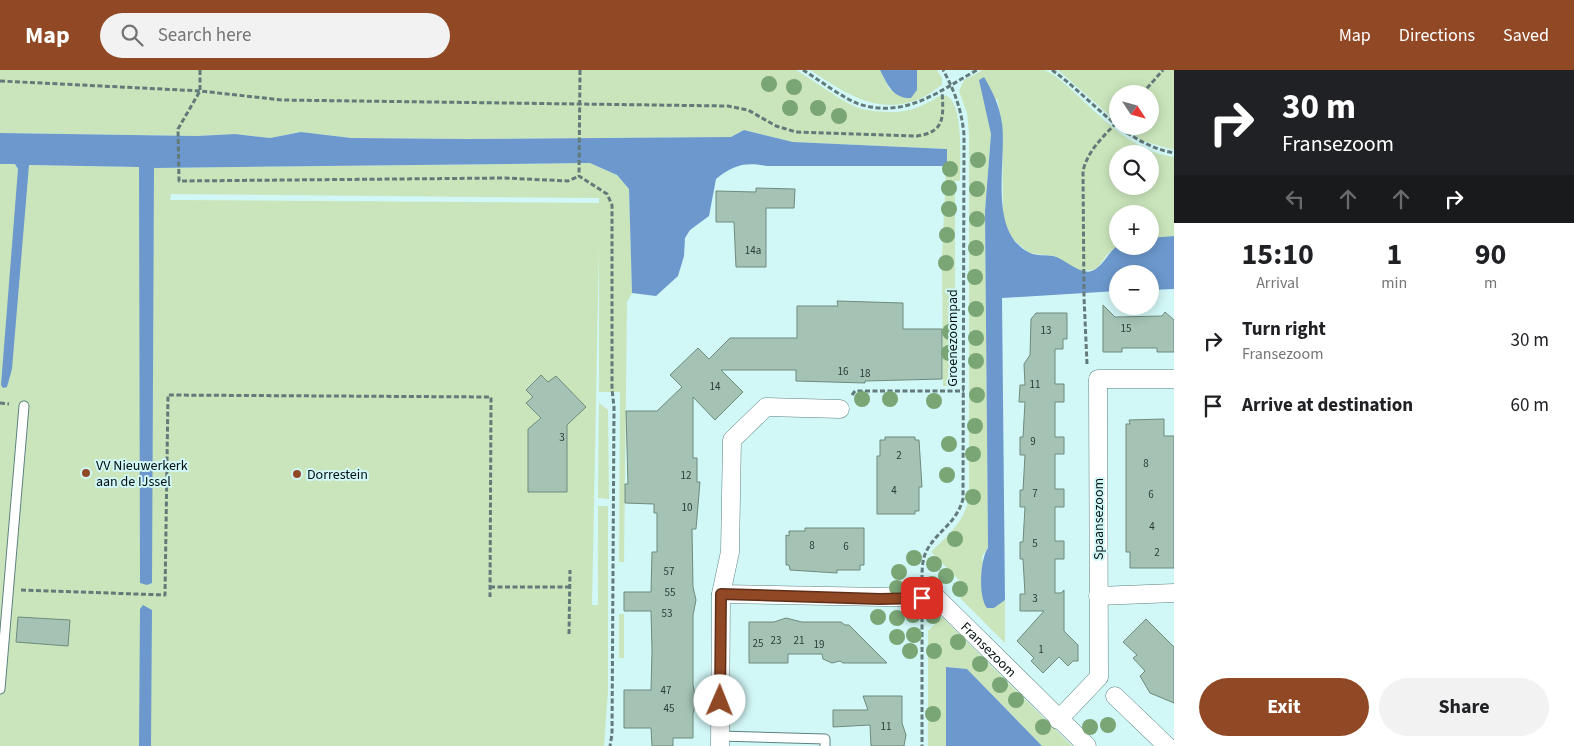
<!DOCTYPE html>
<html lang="en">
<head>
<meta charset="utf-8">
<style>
	:root { --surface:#fff; --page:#f2f2f2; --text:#202124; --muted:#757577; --accent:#914925 }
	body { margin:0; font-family:"Source Sans 3",sans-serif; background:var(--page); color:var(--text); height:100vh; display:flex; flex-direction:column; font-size:19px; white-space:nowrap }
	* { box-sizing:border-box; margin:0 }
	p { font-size:16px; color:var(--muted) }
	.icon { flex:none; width:28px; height:28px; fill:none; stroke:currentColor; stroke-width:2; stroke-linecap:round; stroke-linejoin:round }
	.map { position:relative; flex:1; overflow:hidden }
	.sheet { display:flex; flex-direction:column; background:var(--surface); width:400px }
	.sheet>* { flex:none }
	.top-card { background:#202124; color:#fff; overflow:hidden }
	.needle { width:32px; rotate:126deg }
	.buttons { position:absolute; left:1109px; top:15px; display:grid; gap:10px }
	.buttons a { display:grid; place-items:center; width:50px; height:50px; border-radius:50%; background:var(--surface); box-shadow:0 2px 12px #0003; font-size:25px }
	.pin { position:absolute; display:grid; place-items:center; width:42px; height:42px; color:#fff; margin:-21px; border-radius:10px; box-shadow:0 2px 8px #0006 }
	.me { position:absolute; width:55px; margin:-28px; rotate:1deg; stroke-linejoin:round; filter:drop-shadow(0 0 4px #0008) }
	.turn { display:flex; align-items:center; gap:18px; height:105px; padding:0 25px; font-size:22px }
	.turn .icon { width:65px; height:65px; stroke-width:2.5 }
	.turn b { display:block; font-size:35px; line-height:42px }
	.lanes { display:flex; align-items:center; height:48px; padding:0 25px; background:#0003; justify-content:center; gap:25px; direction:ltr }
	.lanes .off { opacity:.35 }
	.eta { display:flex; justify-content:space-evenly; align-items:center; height:85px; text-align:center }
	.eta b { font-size:30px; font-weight:700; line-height:35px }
	.action { display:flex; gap:10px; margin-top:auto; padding:10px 25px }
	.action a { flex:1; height:58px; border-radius:30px; background:var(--accent); color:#fff; font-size:20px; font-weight:700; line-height:58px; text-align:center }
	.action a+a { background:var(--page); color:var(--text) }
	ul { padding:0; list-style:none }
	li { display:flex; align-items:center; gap:15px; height:65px; padding:0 25px }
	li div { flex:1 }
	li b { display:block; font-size:19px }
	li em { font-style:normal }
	header { display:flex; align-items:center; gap:30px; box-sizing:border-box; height:70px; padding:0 25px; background:var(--accent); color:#fff }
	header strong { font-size:24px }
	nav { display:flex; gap:28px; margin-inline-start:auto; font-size:18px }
	.search { width:350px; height:45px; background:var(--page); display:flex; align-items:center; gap:12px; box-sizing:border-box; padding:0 18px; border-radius:28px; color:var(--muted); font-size:19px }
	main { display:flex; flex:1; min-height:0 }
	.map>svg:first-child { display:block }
</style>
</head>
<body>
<header>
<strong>Map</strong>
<div class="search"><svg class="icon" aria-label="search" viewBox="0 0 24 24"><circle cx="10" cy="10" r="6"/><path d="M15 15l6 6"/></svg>Search here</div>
<nav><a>Map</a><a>Directions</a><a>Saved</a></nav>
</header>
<main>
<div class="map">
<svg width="1174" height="676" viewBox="0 0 1174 676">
	<rect width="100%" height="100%" fill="#d1f7f6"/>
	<path fill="#cae5bb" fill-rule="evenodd" d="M0,0H796C812,9 843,33 859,38C868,41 883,42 893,42C908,42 920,37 933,30C937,27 942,24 947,26C964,35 960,94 960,111H955V316H943L942,187L947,79L793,72L744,60L731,67L467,69L351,68L301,62L270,68L235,64L197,66L0,63Z
		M810,0H880L890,20H917V0H937L942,8V15C933,21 924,28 914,31C875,45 841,20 810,0Z
		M983,0C996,0 1033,0 1044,0C1057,5 1069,18 1078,26C1107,53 1134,81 1174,87V166L1150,168V144H1118L1117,176L1108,184L1098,197L1094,200L1080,201L1054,186L1029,183L1013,169L1005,157L1003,142L1002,54L997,28L989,47L991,64L985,141L988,478L982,486L987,538H994L1005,530V573L960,528L968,519L931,482C948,465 965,452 969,427V63L967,43L959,21L964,10ZM1118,84H1150V116H1118Z
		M1058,0H1174V80L1143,71L1122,56H1150V24H1118L1117,52Z
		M590,93L617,105L629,119L632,223L627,232L624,492H619L620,322H599V175L592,535H598V436H608V621L604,676H0V94H15L18,99L28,102L29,95L139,97L154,130V98ZM171,124L599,128V133L173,130H170Z
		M599,333L608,340L609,429L598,428Z
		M619,544H624V588H619Z
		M942,547L1072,676H1042L967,599L947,597L946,676H928V561Z"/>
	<path fill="#6c98cd" d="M880,0H917V20L911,28C893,29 887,14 880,0Z
		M984,7C993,22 999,35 1002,53C1007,93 987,162 1030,183C1037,186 1045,185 1053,186C1067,189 1083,210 1097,198C1105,192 1109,182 1117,176H1150V168L1174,166V219L1150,220V204H1118L1117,221L1002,228L1005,530L994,538H987C978,527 980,489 988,478L985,141L991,64L979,10Z
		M744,60L793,72L947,79V96H767C744,92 734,95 716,109L709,146L690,160L685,168L684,186L678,206L656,226L632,223L629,119L617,105L590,93L154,98L152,513L147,515L140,513L139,97L29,95L12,299L7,317L3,318L1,315L18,99L15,94H0V63L197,66L235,64L270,68L301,62L351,68L467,69L731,67Z
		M143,535L152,540L151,676H139L140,539Z
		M946,597L967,599L1042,676H946Z"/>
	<path fill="#a4c3b4" stroke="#6e8b7d" d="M756,118L795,119L794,138H766V197H736L734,152H716V121L756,122Z
		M837,231L903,233V259H942V309L865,311V313L796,311V300H721L743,322L715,350L693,327V388H697V412H700L696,459H692L693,517L696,530L693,545V615L696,631L693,644V668H673V676H652L651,658H624V620H651L652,581L651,541H624V522H651L652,482H657V443H654V434L625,433V414H628L626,341H657L682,317L670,305L698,278L709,289L730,268H797V236H838Z
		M1103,235L1115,247L1162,246L1165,242L1174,250V282H1157V278H1122V282H1103Z
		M1036,243H1067V269H1063V279H1055V314H1064V332H1055V367H1064V384H1055V419H1064V437H1055V471H1064V489H1055V523H1061L1064,520V561L1078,575V591H1073L1068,596L1059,587L1043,603L1031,591L1034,588L1017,571L1044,541H1020V524H1025L1023,489H1020V472H1023L1025,437H1020V420H1023L1025,385H1020V367H1023L1025,332H1019L1020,315H1025L1024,294L1030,285L1031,249Z
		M541,305L548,312L556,306L586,337L567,355V422H528V359L541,348L526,333L533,327L526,320Z
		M1164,349V366H1174V498H1130V482H1126V354H1130L1129,350Z
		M885,367H915V370H919L922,417H919V441H915V444H877V386H880V370H885Z
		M805,458H864V495H860V500H837V503L790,500L789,495H786V465L789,466V461H805Z
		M18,547L70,550L68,576L16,572Z
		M786,548L802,552H841L845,555H849L887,593H843L840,591L832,593L823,589L822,584H788V593H749V552H774Z
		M1146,549L1174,577V633L1150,623L1140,606L1145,601L1133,588L1137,585L1123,572Z
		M863,626H902V653L906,665L904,676H871L870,655L833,657V640H868Z"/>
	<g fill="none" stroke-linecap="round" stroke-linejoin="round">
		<g stroke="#5d8180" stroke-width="11">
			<path id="service" d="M0,619L24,336
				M720,666L825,669V676"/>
		</g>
		<g stroke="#5d8180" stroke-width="19">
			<g id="minor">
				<path id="s1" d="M721,524L937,528L1087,676"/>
				<path d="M1098,526L1174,523"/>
				<path d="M1115,626L1167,676"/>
				<path d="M1058,650L1099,607L1098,309H1174"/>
				<path d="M720,676L721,524L730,482L732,370L766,337L840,339"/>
			</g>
		</g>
		<path stroke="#627a79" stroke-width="3" stroke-dasharray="5 2.5" stroke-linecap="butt" d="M200,0V21L178,59L179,111L505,108L568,111L579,106
			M580,0L579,106L607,124L612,135V319L614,337L612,664L610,676
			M803,0C818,9 844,29 859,34C906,49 939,21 977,0
			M1052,0C1093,29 1122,73 1174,83
			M0,11L200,21L282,30L728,36L748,40L776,56L796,62L917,66C947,62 943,44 942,19
			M1142,24L1163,0
			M1087,294L1084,227L1083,101C1088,80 1103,67 1118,51
			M852,325L855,321H964
			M0,333L9,334
			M922,510C922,500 922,489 927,480C938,460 956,454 963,429L964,65C962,42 955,21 943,0
			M490,517H570
			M21,520L165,525L168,325L491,327L490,527
			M922,547V676
			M569,564L570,500"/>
		<use href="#service" stroke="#fff" stroke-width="9"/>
		<use href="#minor" stroke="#fff" stroke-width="18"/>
	</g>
	<g fill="#7aa575">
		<circle cx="769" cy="14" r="8"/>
		<circle cx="794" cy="17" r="8"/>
		<circle cx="790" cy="38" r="8"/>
		<circle cx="818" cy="38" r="8"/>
		<circle cx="839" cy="46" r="8"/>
		<circle cx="978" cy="90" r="8"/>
		<circle cx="950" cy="99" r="8"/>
		<circle cx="949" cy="118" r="8"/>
		<circle cx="977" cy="119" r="8"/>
		<circle cx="949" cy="139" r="8"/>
		<circle cx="977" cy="149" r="8"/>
		<circle cx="947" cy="165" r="8"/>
		<circle cx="976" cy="178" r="8"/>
		<circle cx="946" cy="193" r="8"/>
		<circle cx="975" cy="207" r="8"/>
		<circle cx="976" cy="239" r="8"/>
		<circle cx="950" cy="262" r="8"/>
		<circle cx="976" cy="268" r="8"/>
		<circle cx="949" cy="283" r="8"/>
		<circle cx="976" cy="291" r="8"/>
		<circle cx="977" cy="325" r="8"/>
		<circle cx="862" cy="329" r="8"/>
		<circle cx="890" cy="329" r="8"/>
		<circle cx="934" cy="331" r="8"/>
		<circle cx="975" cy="356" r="8"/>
		<circle cx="949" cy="374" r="8"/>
		<circle cx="973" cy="384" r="8"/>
		<circle cx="947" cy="405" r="8"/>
		<circle cx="973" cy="427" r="8"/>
		<circle cx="955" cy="469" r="8"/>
		<circle cx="914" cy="488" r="8"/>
		<circle cx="934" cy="494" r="8"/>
		<circle cx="899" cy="502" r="8"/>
		<circle cx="946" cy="506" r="8"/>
		<circle cx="932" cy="514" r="8"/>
		<circle cx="912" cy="515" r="8"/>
		<circle cx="897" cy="518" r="8"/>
		<circle cx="960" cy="519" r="8"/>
		<circle cx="913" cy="545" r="8"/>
		<circle cx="933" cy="546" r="8"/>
		<circle cx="878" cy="547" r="8"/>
		<circle cx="897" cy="548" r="8"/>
		<circle cx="914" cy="565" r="8"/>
		<circle cx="897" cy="567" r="8"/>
		<circle cx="958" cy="572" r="8"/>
		<circle cx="910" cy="581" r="8"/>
		<circle cx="934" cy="581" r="8"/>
		<circle cx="980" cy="594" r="8"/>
		<circle cx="1000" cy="615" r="8"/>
		<circle cx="1016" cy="630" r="8"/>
		<circle cx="933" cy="644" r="8"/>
		<circle cx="1108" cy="655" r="8"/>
		<circle cx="1043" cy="657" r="8"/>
		<circle cx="1090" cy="657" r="8"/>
	</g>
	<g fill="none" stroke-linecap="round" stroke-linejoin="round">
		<g stroke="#5e2f18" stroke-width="12">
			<path id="route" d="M720,631L721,524L880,529L922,528"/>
		</g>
		<use href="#route" stroke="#914925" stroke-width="9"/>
	</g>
	<g fill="#914925" stroke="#d1f7f6" stroke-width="2">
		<circle cx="86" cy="403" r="5"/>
		<circle cx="297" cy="404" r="5"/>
	</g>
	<g text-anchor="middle" stroke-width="4" stroke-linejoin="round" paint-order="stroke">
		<g font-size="11" fill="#2b3c38">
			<text x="753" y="184">14a</text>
			<text x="1126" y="262">15</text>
			<text x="1046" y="264">13</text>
			<text x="843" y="305">16</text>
			<text x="865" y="307">18</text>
			<text x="1035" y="318">11</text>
			<text x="715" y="320">14</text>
			<text x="562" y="371">3</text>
			<text x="1033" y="375">9</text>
			<text x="899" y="389">2</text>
			<text x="1146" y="397">8</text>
			<text x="686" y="409">12</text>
			<text x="894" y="424">4</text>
			<text x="1035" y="427">7</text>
			<text x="1151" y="428">6</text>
			<text x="687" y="441">10</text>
			<text x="1152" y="460">4</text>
			<text x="1035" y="477">5</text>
			<text x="812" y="479">8</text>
			<text x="846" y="480">6</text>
			<text x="1157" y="486">2</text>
			<text x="669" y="505">57</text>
			<text x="670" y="526">55</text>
			<text x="1035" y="532">3</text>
			<text x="667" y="547">53</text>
			<text x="776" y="574">23</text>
			<text x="799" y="574">21</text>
			<text x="758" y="577">25</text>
			<text x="819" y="578">19</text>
			<text x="1041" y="583">1</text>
			<text x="666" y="624">47</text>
			<text x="669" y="642">45</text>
			<text x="886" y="660">11</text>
		</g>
		<g font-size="14" fill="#030f0f" stroke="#d1f7f6">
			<text transform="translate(952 268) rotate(-90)" y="5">Groenezoompad</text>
			<text transform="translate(1098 449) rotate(-90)" y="5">Spaansezoom</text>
			<text dy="5" stroke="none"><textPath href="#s1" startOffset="289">Fransezoom</textPath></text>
		</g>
		<g font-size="14" fill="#030f0f" stroke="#d1f7f6" text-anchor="start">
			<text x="96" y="400">VV Nieuwerkerk<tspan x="96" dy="16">aan de IJssel</tspan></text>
			<text x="307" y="409">Dorrestein</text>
		</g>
	</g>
</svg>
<div class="buttons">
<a><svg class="needle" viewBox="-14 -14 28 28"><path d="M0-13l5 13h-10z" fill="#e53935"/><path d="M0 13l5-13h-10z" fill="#757577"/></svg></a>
<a><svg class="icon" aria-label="search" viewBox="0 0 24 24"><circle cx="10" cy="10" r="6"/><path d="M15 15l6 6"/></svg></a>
<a>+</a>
<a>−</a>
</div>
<div class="pin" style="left:922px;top:528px;background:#d93025"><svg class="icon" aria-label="arrive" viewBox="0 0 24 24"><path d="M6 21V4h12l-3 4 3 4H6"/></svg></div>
<svg class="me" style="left:720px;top:631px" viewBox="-20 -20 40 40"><circle r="19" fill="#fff"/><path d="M0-13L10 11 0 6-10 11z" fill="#914925"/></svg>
</div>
<section class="sheet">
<div class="top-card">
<div class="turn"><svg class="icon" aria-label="right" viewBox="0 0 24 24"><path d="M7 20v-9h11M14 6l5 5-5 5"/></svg><div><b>30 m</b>Fransezoom</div></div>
<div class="lanes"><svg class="icon off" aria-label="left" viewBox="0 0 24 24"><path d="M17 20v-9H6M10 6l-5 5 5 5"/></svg><svg class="icon off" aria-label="ahead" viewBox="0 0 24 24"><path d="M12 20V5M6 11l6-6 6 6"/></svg><svg class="icon off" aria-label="ahead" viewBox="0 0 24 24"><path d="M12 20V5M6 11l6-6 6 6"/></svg><svg class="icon" aria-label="right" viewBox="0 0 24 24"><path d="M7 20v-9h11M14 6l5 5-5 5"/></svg></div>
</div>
<div class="eta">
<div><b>15:10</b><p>Arrival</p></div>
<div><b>1</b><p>min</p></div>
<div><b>90</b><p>m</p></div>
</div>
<ul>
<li><svg class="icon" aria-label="right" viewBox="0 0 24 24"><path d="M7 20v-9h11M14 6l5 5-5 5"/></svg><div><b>Turn right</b><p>Fransezoom</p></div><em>30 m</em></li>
<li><svg class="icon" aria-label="arrive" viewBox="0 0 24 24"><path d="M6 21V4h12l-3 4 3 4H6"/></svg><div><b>Arrive at destination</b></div><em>60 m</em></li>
</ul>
<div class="action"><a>Exit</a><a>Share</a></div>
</section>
</main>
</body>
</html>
